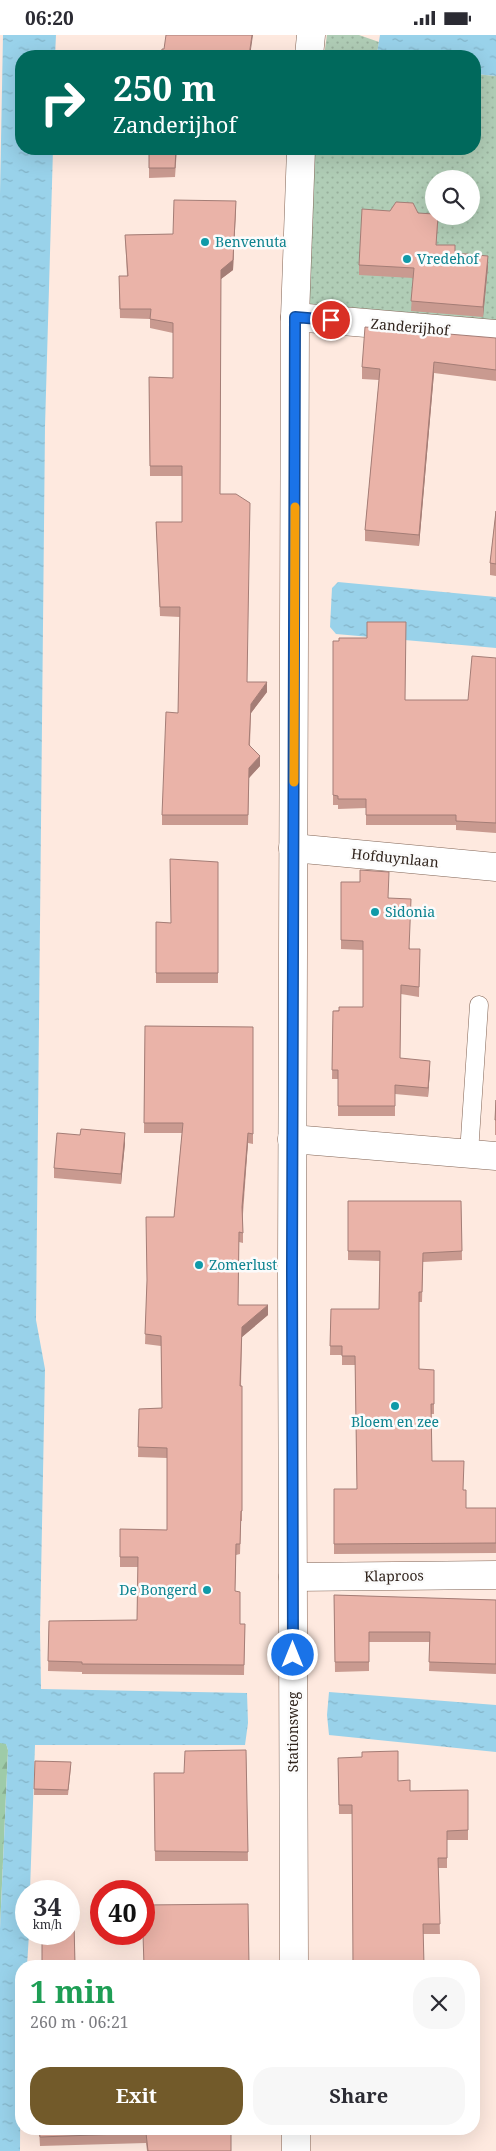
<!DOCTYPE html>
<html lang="en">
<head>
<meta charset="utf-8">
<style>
	:root { --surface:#fff; --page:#f7f7f7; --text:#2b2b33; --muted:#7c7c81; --accent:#725a2a }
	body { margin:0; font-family:"Noto Serif",serif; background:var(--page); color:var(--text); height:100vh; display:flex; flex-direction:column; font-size:19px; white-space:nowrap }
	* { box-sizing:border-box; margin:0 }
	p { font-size:16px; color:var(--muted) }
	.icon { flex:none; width:28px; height:28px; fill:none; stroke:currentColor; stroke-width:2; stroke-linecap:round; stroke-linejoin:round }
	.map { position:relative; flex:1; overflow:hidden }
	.details { position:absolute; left:15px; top:1925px; width:465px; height:175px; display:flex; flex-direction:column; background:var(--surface); border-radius:20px; box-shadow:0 5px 20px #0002 }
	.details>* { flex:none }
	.top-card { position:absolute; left:15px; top:15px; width:466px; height:105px; border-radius:20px; box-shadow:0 5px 20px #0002; background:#00695c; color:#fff; overflow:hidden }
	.buttons { position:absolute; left:425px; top:135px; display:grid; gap:10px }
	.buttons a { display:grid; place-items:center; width:55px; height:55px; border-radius:50%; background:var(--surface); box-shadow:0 5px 20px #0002; font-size:25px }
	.speed { position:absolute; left:15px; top:1845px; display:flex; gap:10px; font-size:25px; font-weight:700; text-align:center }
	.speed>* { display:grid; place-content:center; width:65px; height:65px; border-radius:50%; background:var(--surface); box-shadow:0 5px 20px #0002; line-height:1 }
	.speed small { font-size:12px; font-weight:400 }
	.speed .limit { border:8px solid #d22; background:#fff; color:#111 }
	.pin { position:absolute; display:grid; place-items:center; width:42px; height:42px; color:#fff; margin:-21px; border:2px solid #fff; border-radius:50%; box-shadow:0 1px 5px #0007 }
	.me { position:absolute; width:55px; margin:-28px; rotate:0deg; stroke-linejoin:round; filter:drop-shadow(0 0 4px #0008) }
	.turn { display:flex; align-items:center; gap:18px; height:105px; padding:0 15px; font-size:22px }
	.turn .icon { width:65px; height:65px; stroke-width:2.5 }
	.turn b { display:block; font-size:35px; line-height:42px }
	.round { display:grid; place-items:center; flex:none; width:52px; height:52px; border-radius:20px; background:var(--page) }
	.overview { display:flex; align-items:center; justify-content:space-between; height:85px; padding:0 15px }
	h1 { font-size:30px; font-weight:700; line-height:38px; color:#1e9e55 }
	.primary-button { display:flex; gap:10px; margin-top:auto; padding:10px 15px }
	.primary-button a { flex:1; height:58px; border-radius:20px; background:var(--accent); color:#fff; font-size:20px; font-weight:700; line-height:58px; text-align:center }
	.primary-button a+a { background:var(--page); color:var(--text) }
	.status { display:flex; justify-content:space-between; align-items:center; height:35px; padding:0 25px; background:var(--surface); direction:ltr }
	.status svg { height:14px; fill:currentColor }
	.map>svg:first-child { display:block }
</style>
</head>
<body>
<div class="status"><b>06:20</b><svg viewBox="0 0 49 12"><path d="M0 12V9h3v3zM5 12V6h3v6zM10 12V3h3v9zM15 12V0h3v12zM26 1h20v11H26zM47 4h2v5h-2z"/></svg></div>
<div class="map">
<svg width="496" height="2116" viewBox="0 0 496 2116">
	<defs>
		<pattern id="green-dots" width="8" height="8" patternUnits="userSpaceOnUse" patternTransform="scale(1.25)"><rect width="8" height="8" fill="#b0cdb6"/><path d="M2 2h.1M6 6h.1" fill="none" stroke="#98b09c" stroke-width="1.8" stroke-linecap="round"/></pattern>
		<pattern id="forest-firs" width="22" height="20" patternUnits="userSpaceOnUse" patternTransform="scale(1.25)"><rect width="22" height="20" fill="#9ecba8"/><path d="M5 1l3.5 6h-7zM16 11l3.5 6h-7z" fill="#88ae90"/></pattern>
		<pattern id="water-ripples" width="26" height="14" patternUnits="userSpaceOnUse" patternTransform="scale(1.25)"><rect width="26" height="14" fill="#99d2ea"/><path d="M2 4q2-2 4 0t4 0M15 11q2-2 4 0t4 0" fill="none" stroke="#84b4c8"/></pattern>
	</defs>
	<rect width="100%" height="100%" fill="#fee9df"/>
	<path fill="url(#green-dots)" fill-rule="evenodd" d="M327,0H359L379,7L377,18L378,21H324Z
		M475,39L496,41V293L311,272L304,262L311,114H475ZM434,144H471V181H434Z"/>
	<path fill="url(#forest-firs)" d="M0,1708H6L8,1715L0,1894Z"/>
	<path fill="url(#water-ripples)" d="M3,0H56L55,21H21V114H53L45,392L36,1285L45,1334L40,1595L41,1654L247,1658L248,1688L245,1710H35L30,1856H26V1899H29L27,1931H21L20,2116H0V1894L8,1715L6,1709L0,1708V159Z
		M380,0H496V41L475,39V21H378L377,18Z
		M338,547L496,562V613L336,599L330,592L332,553Z
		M329,1657L496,1670V1717L329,1700L327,1680Z"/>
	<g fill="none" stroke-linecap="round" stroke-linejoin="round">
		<g stroke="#826556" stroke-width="19">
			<path id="service" d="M469,1118L479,970"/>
		</g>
		<g stroke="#826556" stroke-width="29">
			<path id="minor" d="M295,282L496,299
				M293,813L496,832
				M292,1104L496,1121
				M293,1542L496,1540"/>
		</g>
		<g stroke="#826556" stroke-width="29">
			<path id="tertiary" d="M309,21L311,0
				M294,1931L292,1237L295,282L301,114
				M296,2094V2116"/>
		</g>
		<use href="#service" stroke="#fff" stroke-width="18"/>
		<use href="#minor" stroke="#fff" stroke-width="28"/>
		<use href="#tertiary" stroke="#fff" stroke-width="28"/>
	</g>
	<path fill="#c99a90" d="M149,114H177L175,142L149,143Z
		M236,176L233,235L221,244L220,459L247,647L267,657L251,678L250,710L260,731L249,743L248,790H162V780L178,678L180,582L160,581L156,487H182V441H150L149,342L173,343V298L150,293V284L120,283L119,241H127L125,200L173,199Z
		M418,178L438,189L436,210L455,218L488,231L483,282L411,276L413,243L359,240V230Z
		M496,303V346L434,338L419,511L365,506V495L379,345L362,344V332Z
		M496,476V541L490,540V528Z
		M333,606L405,665H468L496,623V798L456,795V790H366V773L338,774V770H333Z
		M218,827V948H156V887L171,888Z
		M341,847L389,863L410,914H420L419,962L401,959L400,1023L430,1035L428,1062L395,1059V1081H338V1044H332L333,976L363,972V915L341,914Z
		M145,991L253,992V1109L248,1108L243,1179V1208L239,1207L238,1270L268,1280L242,1302L241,1351H242V1486H241L240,1519L236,1520L235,1556L240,1589H245L244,1640L82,1639V1637L48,1636L49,1586L137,1585L138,1532H120V1494L167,1495V1423L138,1422L139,1374L162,1373L161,1311L145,1309L147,1248L174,1182L182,1098H144Z
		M496,1065V1100H495V1085Z
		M125,1108L121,1149L54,1143V1133Z
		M348,1166H461L462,1225L423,1227L422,1267H419V1334L434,1335V1379H431L432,1426L463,1455L466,1473H496V1518L334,1519V1454H357L355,1330H342V1320H330L331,1274H379L380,1226L348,1225Z
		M334,1560L496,1565V1639L429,1636L430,1607H369V1636L335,1637Z
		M246,1715L248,1826H155L154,1738H184Z
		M338,1723L398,1746L410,1756L468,1755V1805H447V1833H438L440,1899H423L352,1779H339Z
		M35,1726L71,1732L68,1760H34Z
		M74,1889L75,1931H42V1899Z
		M39,2094H231V2116H147L146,2108L40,2111Z"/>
	<path fill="#a47d76" d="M252,0H253L250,21H249Z
		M236,166L233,235L221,244V235Z
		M488,221V231L483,282V272Z
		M434,327V338L419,511V500Z
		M267,647V657L251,678V669Z
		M260,721V731L249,743L248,790L249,733Z
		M430,1026V1035L428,1062V1053Z
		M125,1098V1108L121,1149V1139Z
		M248,1098V1108L242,1182V1172Z
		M268,1270V1280L242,1302V1292Z"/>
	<path fill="#eab3a8" stroke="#a47d76" d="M166,0H252L249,21H161L162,14H164Z
		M149,114H176L175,133H149Z
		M174,165L236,166L233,225L221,235L220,459H236L250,468L247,647H267L251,669L249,710L260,721L249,733L248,780H162L166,677L178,678L180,572H160L156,487H182V431H150L149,342L173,343V288L150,284L151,274H120L119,241H128L125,200L173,199Z
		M396,167L413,168L418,178L434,179V181H438L436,210H455V218L488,221L483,272L411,266L414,233L359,230L362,174L390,176Z
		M365,292L496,303V335L434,327L419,500L365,495L380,334L362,332Z
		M496,476V529L490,528Z
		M367,587H406L405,665H468L472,621L496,623V788L456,786V780H366V764H338V761L333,760V606H339V603H367Z
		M170,824L218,827V938H156V887L171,888Z
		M360,835L389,837L388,863L411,864L409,914H420L419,952L401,950L400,1023L430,1026L428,1053L395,1050V1071H338V1035H332L333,976H339V972H363V906L341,905V847H360Z
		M145,991L253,992V1099L248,1098L242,1172L243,1198L239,1197L238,1270H268L242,1292L240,1351H242V1476H241L240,1509H236L235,1556L240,1557V1589H245L244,1630L82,1629V1627L48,1626L49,1586L137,1585L138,1522H120V1494L167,1495V1413L138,1412L139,1374L162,1373L161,1301L145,1299L147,1245L146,1182H174L183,1088H144Z
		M496,1065V1085H495Z
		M81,1094L125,1098L121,1139L54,1133L57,1098L80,1100Z
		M348,1166H461L462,1216L423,1218L422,1257H419V1334L434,1335V1369H431L432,1426H464L463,1455H466V1473H496V1508L334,1509V1454H357L355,1321H342V1311H330L331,1274H379L380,1216H348Z
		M334,1560L496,1565V1629L429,1627L430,1597H369V1627H335Z
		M246,1715L248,1817L155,1816L154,1738H184L185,1716Z
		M398,1716V1746L410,1745V1756L468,1755V1795L447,1796V1823H438L440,1889H423L424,1931H353L352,1770H339L338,1723L362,1722V1717Z
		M35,1726L71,1727L68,1755L34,1754Z
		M248,1869L249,1931H144L143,1899H144V1870Z
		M69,1889H74L75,1929H42V1899H69Z
		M39,2094H231V2116H148L146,2098L40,2102Z"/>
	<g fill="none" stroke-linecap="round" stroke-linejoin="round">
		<g stroke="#114b97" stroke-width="12">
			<path id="route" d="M293,1620L292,1237L295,282L331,285"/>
		</g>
		<use href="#route" stroke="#1a73e8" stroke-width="9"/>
		<path stroke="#f59e0b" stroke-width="9" d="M294,747L295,472"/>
	</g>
	<g fill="#0f9aa8" stroke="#fbfbfb" stroke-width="2">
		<circle cx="205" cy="207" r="5"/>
		<circle cx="407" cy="224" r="5"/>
		<circle cx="375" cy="877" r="5"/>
		<circle cx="199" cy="1230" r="5"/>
		<circle cx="395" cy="1371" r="5"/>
		<circle cx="207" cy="1555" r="5"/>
	</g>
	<g text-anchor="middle" stroke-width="5" stroke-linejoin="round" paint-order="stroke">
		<g font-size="14" fill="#0d838f" stroke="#fbfbfb" text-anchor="start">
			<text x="215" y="212">Benvenuta</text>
			<text x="417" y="229">Vredehof</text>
			<text x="385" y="882">Sidonia</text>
			<text x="209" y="1235">Zomerlust</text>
			<text x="395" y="1392" text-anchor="middle">Bloem en zee</text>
			<text x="197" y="1560" text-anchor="end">De Bongerd</text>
		</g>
		<g font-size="14" fill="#30241d" stroke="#fbfbfb">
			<text transform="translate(410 292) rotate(5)" y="5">Zanderijhof</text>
			<text transform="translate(395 823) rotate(6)" y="5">Hofduynlaan</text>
			<text transform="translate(394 1541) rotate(-1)" y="5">Klaproos</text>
			<text transform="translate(293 1697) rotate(-90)" y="5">Stationsweg</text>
		</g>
	</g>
</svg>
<div class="buttons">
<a><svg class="icon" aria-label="search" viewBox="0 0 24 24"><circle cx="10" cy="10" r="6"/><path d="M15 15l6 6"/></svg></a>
</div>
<div class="speed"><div>34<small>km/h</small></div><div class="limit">40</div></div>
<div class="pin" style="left:331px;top:285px;background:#d93025"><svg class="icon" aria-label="arrive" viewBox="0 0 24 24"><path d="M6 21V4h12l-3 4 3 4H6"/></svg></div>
<svg class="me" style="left:293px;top:1620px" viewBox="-20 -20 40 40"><circle r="17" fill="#1a73e8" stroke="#fff" stroke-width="3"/><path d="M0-11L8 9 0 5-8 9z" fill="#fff"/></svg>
<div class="top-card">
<div class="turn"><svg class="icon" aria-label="right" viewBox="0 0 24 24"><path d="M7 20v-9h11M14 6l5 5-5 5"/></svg><div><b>250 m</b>Zanderijhof</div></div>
</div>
<section class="details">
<div class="overview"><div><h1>1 min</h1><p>260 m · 06:21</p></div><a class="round"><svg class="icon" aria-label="close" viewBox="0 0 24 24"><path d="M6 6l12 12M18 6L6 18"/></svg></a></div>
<div class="primary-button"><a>Exit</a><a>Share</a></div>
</section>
</div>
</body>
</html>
